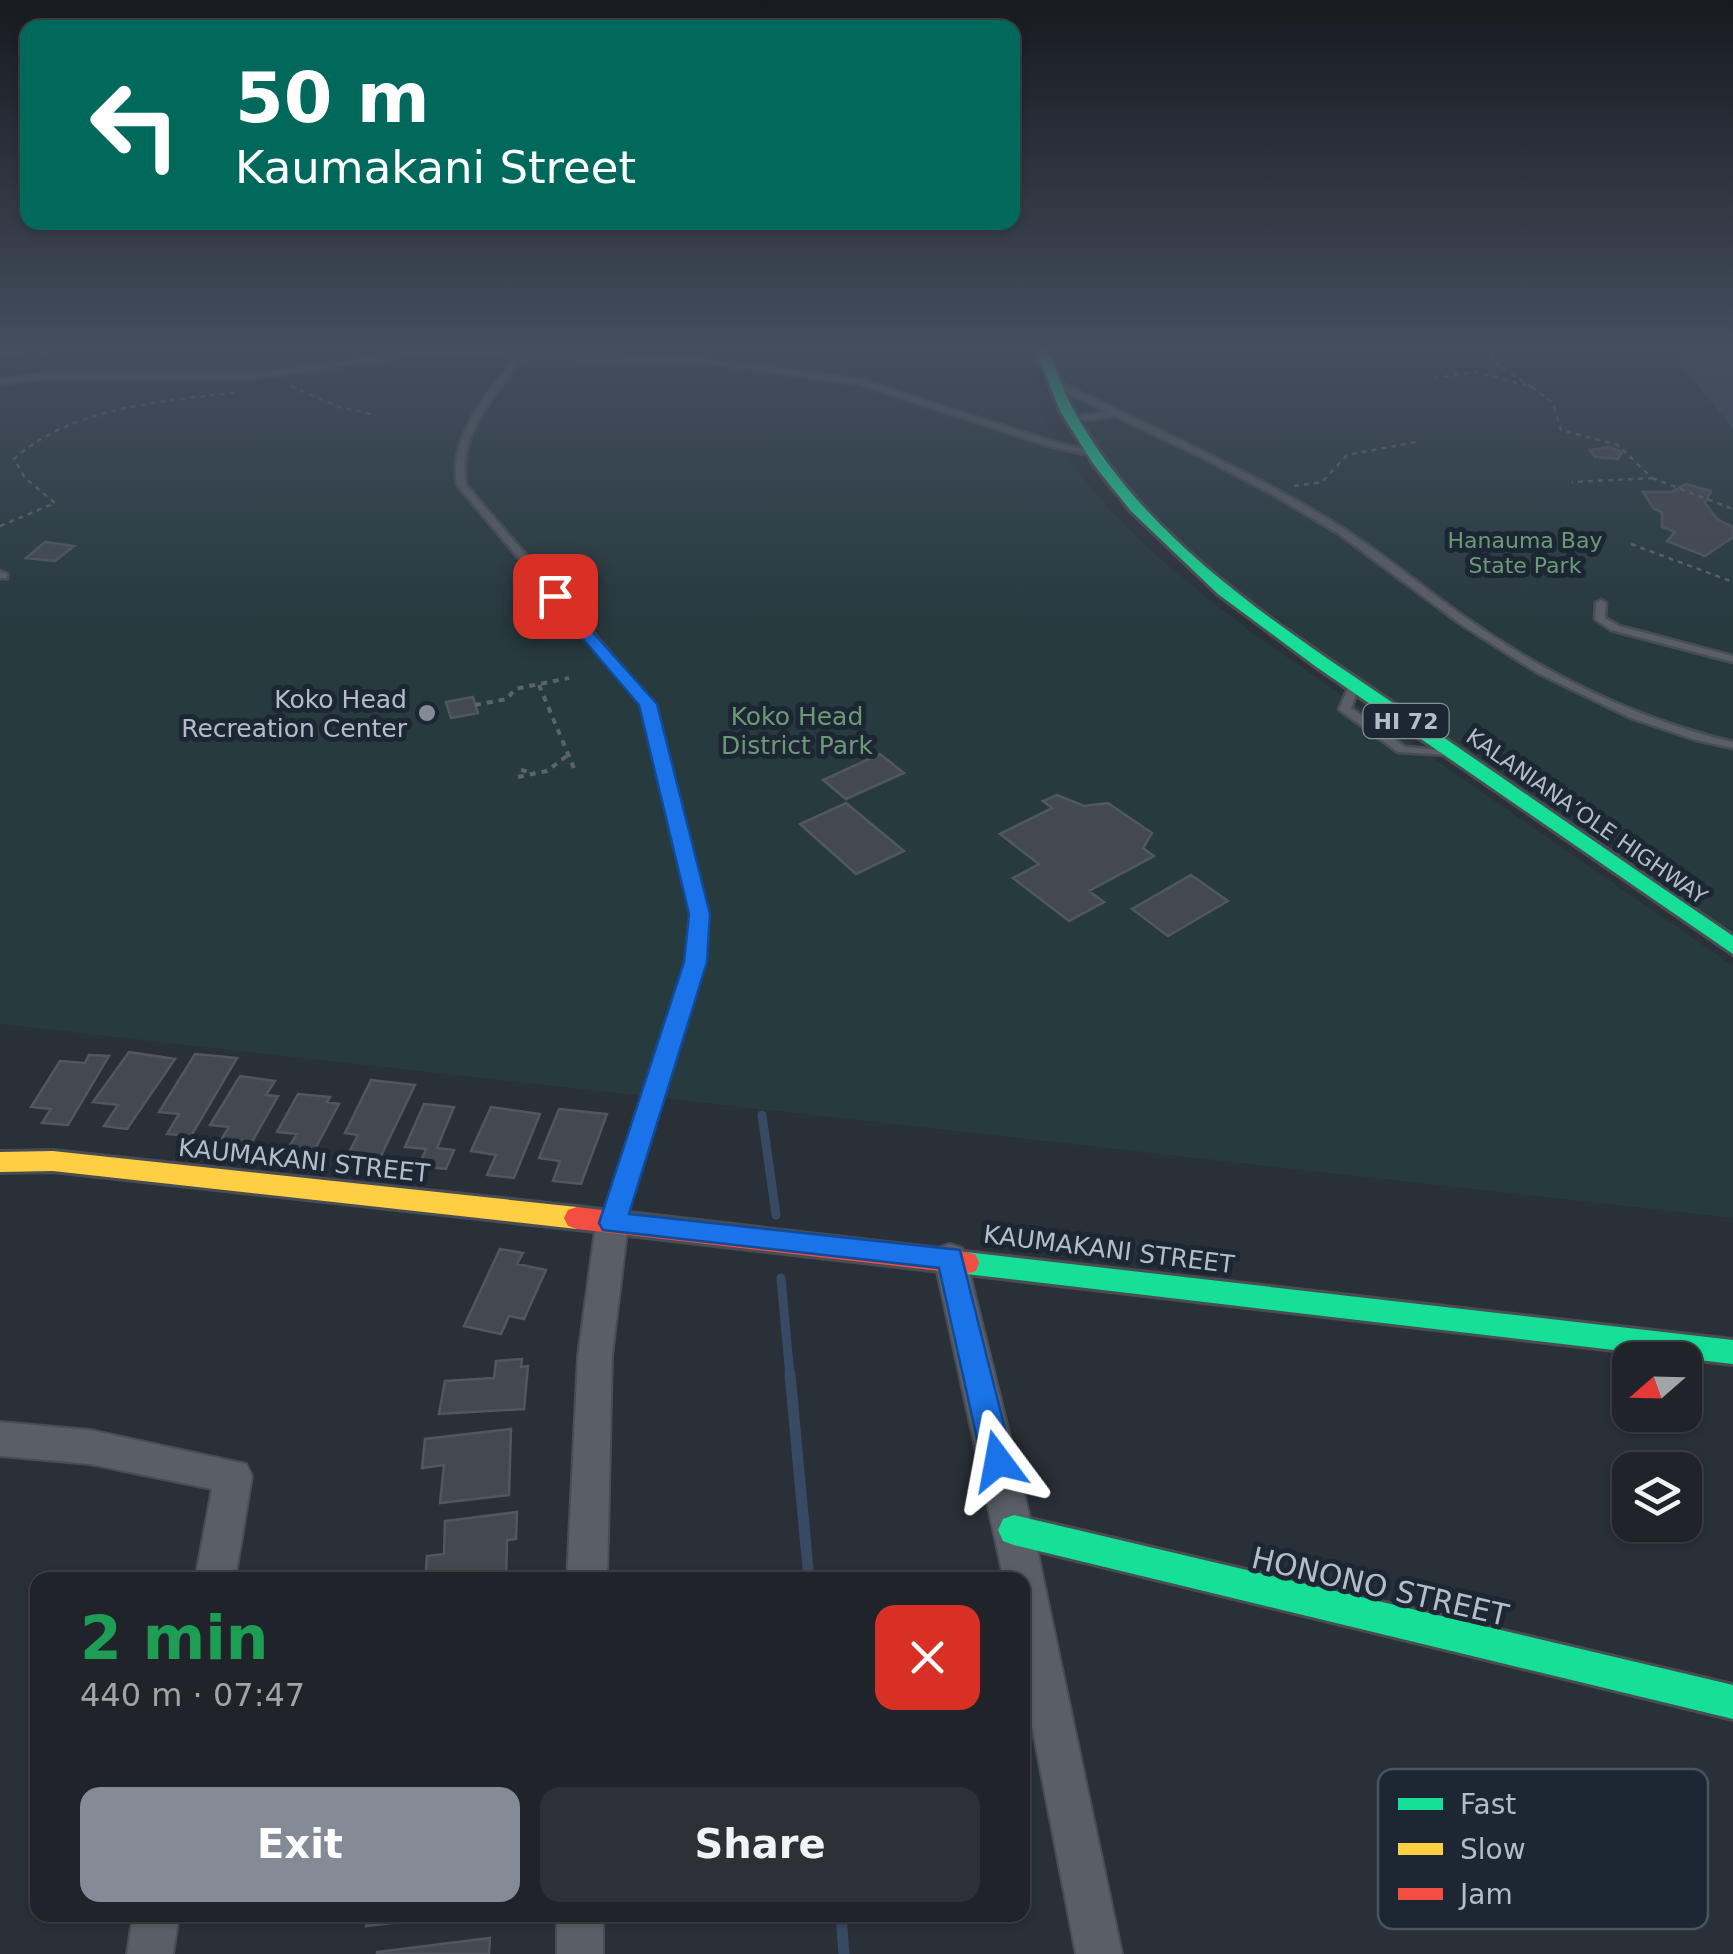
<!DOCTYPE html>
<html lang="en">
<head>
<meta charset="utf-8">
<style>
	:root { --surface:#20242a; --page:#2d3036; --text:#f1f3f6; --muted:#a2a4a8; --line:#3d4147; --accent:#848b96 }
	body { margin:0; font-family:"DejaVu Sans",sans-serif; background:var(--page); color:var(--text); height:100vh; display:flex; flex-direction:column; font-size:38px; white-space:nowrap }
	* { box-sizing:border-box; margin:0 }
	p { font-size:32px; color:var(--muted) }
	.icon { flex:none; width:55px; height:55px; fill:none; stroke:currentColor; stroke-width:2; stroke-linecap:round; stroke-linejoin:round }
	.map { position:relative; flex:1; overflow:hidden }
	.details { position:absolute; left:30px; top:1572px; width:1000px; height:350px; display:flex; flex-direction:column; background:var(--surface); border-radius:20px; box-shadow:0 2px 8px #0004,0 0 0 2px var(--line) }
	.details>* { flex:none }
	.banner { position:absolute; left:20px; top:20px; width:1000px; height:210px; border-radius:20px; box-shadow:0 2px 8px #0004,0 0 0 2px var(--line); background:#00695c; color:#fff; overflow:hidden }
	.needle { width:65px; rotate:250deg }
	.buttons { position:absolute; left:1612px; top:1342px; display:grid; gap:20px }
	.buttons a { display:grid; place-items:center; width:90px; height:90px; border-radius:20px; background:var(--surface); box-shadow:0 2px 8px #0004,0 0 0 2px var(--line); font-size:50px }
	.pin { position:absolute; display:grid; place-items:center; width:85px; height:85px; color:#fff; margin:-42px; border-radius:20px; box-shadow:0 5px 15px #0006 }
	.me { position:absolute; width:110px; margin:-55px; rotate:347deg; stroke-linejoin:round; filter:drop-shadow(0 0 8px #0008) }
	.turn { display:flex; align-items:center; gap:35px; height:210px; padding:0 50px; font-size:45px }
	.turn .icon { width:130px; height:130px; stroke-width:2.5 }
	.turn b { display:block; font-size:70px; line-height:85px }
	.round { display:grid; place-items:center; flex:none; width:105px; height:105px; border-radius:20px; background:var(--page) }
	.overview { display:flex; align-items:center; justify-content:space-between; height:170px; padding:0 50px }
	h1 { font-size:60px; font-weight:600; line-height:75px; color:#1e9e55 }
	.primary-button { display:flex; gap:20px; margin-top:auto; padding:20px 50px }
	.primary-button a { flex:1; height:115px; border-radius:20px; background:var(--accent); color:#fff; font-size:40px; font-weight:600; line-height:115px; text-align:center }
	.primary-button a+a { background:var(--page); color:var(--text) }
	.map>svg:first-child { display:block }
</style>
</head>
<body>
<div class="map">
<svg width="1733" height="1954" viewBox="0 0 1733 1954">
	<rect width="100%" height="100%" fill="#2a3038"/>
	<path fill="#273a3e" d="M0,348H106L126,355L121,364L244,361L324,348L1019,350C1049,475 1160,563 1258,637L1733,966V1218L0,1024Z
		M1041,348H1733V947L1174,544L1051,382Z"/>
	<path fill="#384963" d="M1680,348H1733V429L1682,366Z"/>
	<g fill="none" stroke-linecap="round" stroke-linejoin="round">
		<path stroke="#384963" stroke-width="9" d="M762,1115L776,1215
			M781,1278L790,1377"/>
		<path stroke="#384963" stroke-width="11" d="M790,1374L809,1580
			M841,1915L844,1954"/>
	</g>
	<path fill="#444950" stroke="#52575f" stroke-width="2.5" d="M1608,447L1622,452L1618,459L1595,457L1590,450Z
		M1686,484L1711,491L1705,503L1717,519L1733,527V537L1705,556L1667,541L1675,532L1662,527V512L1654,509L1643,492H1671Z
		M45,542L74,546L55,561L26,558Z
		M473,697L478,713L451,718L446,702Z
		M880,754L904,773L846,799L823,780Z
		M1057,795L1084,806L1108,803L1152,833L1143,848L1154,856L1089,891L1104,902L1069,921L1013,878L1039,864L1000,834L1052,808L1043,801Z
		M846,803L904,851L856,874L800,824Z
		M1191,875L1228,901L1168,936L1132,909Z
		M129,1052L175,1059L127,1129L104,1126L118,1105L93,1102Z
		M195,1054L237,1058L191,1136L167,1134L179,1114L159,1112Z
		M89,1055L109,1056L68,1125L42,1123L51,1109L31,1107L60,1061L85,1063Z
		M240,1076L275,1081L266,1095L278,1096L249,1147L219,1143L229,1127L210,1125Z
		M371,1080L415,1085L379,1160L347,1156L358,1135L345,1133Z
		M298,1094L330,1097L327,1102L339,1104L313,1153L287,1150L297,1134L277,1132Z
		M424,1104L454,1107L437,1148L454,1150L446,1169L419,1166L426,1149L405,1147Z
		M491,1107L540,1114L514,1178L487,1175L496,1155L471,1151Z
		M559,1109L607,1114L581,1184L553,1181L560,1161L539,1158Z
		M500,1249L523,1253L517,1264L546,1270L524,1319L509,1316L501,1334L464,1326Z
		M522,1359L521,1367L528,1366L524,1409L439,1414L445,1381L494,1378L496,1361Z
		M511,1429L509,1495L440,1503L444,1465L422,1468L425,1439Z
		M517,1512L516,1539L507,1540L506,1580H425L427,1556L444,1554L445,1521Z
		M367,1915H461L366,1926Z
		M490,1938L489,1954H377V1952Z"/>
	<g fill="none" stroke-linecap="round" stroke-linejoin="round">
		<g stroke="#484c53" stroke-width="5">
			<path id="lane" d="M419,350L699,358L860,380L1054,442L1094,452L1090,455L1049,446L859,384L699,362L523,357C495,396 457,433 466,485L654,704L707,914L702,963L621,1222L619,1227L613,1229L607,1227L605,1222L688,963L693,914L643,705L457,485C449,433 487,396 516,357L419,354L257,378H45L0,384V380L45,374H257Z
				M1055,383H1061C1156,430 1254,472 1344,529C1386,556 1425,589 1466,618C1547,675 1636,719 1733,742V748L1696,740L1631,718L1538,673L1462,625L1339,534L1270,493L1199,456L1116,416L1068,422L1067,420L1071,417L1108,412L1055,387Z
				M0,571L7,574V578H0Z
				M1601,600L1606,603L1605,618L1619,626L1733,656V662L1611,630L1595,619L1596,603Z
				M1355,681L1360,684L1351,708L1405,747L1444,750L1450,753L1448,755L1398,752L1341,711L1339,709L1350,684Z"/>
		</g>
		<g stroke="#484c53" stroke-width="4">
			<path id="street" d="M612,1210L623,1214L628,1223L612,1356L607,1580H567L578,1356L596,1223L601,1214Z
				M950,1244L962,1248L966,1258L1033,1530L1122,1954H1076L1022,1674V1580H1004L934,1258L938,1248Z
				M0,1422L90,1430L246,1464L252,1476L235,1580H195L212,1489L90,1464L0,1456Z
				M133,1915H179L173,1954H127Z
				M557,1915H603V1954H557Z"/>
		</g>
		<g stroke="#484c53" stroke-width="6">
			<path id="fast" d="M1035,348H1047C1056,369 1063,391 1074,411C1152,552 1298,637 1427,726C1529,796 1631,867 1733,936V954L1315,666L1218,594L1131,511L1094,465L1060,411Z
				M966,1252L1733,1340V1364L966,1274L956,1271L953,1263L956,1255Z
				M1014,1515L1733,1685V1719L1014,1545L1003,1541L998,1530L1003,1519Z"/>
		</g>
		<g stroke="#484c53" stroke-width="6">
			<path id="slow" d="M53,1151L577,1207L586,1210L590,1218L586,1226L577,1229L53,1171L0,1172V1152Z"/>
		</g>
		<g stroke="#484c53" stroke-width="6">
			<path id="jam" d="M577,1207L966,1252L976,1255L979,1263L976,1271L966,1274L577,1229L568,1226L564,1218L568,1210Z"/>
		</g>
		<path stroke="#5d636a" stroke-width="2.5" stroke-dasharray="5 5" stroke-linecap="butt" d="M1379,348L1380,360
			M0,352L74,357L76,361
			M1434,378L1476,372L1532,387L1497,365L1488,348
			M291,386L339,407L375,415
			M1532,387L1553,403L1561,430L1618,445L1652,478L1572,482
			M1652,478L1733,509
			M1294,486L1322,482L1347,455L1416,442
			M0,526L55,503L25,478L14,459C73,406 162,402 238,392
			M1631,544L1733,582"/>
		<path stroke="#5d636a" stroke-width="4" stroke-dasharray="6 6" stroke-linecap="butt" d="M539,685L576,773
			M475,705L507,699L515,689L569,678
			M521,770L534,773
			M518,777L547,771L568,755"/>
		<use href="#lane" fill="#5a5e66" fill-rule="evenodd"/>
		<use href="#street" fill="#5a5e66" fill-rule="evenodd"/>
		<use href="#fast" fill="#16e098" fill-rule="evenodd"/>
		<use href="#slow" fill="#ffcf43" fill-rule="evenodd"/>
		<use href="#jam" fill="#f24e42" fill-rule="evenodd"/>
	</g>
	<linearGradient id="sky" x2="0" y2="1"><stop stop-color="#171a1f"/><stop offset="0.56" stop-color="#444e5e"/><stop offset="1" stop-color="#444e5e" stop-opacity="0"/></linearGradient>
	<rect width="1733" height="621" fill="url(#sky)"/>
	<path fill="#1a73e8" stroke="#114b97" stroke-width="2.5" d="M555,590L657,704L710,914L707,962L629,1214L960,1250L1013,1461L1008,1471L998,1475L987,1471L982,1461L939,1268L603,1230L599,1223L684,962L689,914L639,705L549,599L547,596Z"/>
	<circle fill="#848b96" stroke="#1d2633" stroke-width="4" cx="427" cy="713" r="10"/>
	<g text-anchor="middle" stroke-width="10" stroke-linejoin="round" paint-order="stroke">
		<g font-size="22" fill="#6b9a76" stroke="#1d2633">
			<text x="1525" y="548">Hanauma Bay<tspan x="1525" dy="25">State Park</tspan></text>
		</g>
		<rect fill="#1d2633" stroke="#878f9c" stroke-width="2.5" x="1363.5" y="704" width="85" height="34" rx="8"/>
		<g font-size="22" font-weight="bold" fill="#b4bcc9">
			<text x="1406" y="729">HI 72</text>
		</g>
		<g font-size="22" fill="#b4bcc9" stroke="#1d2633">
			<text transform="translate(1587 816) rotate(35)" y="8">KALANIANA’OLE HIGHWAY</text>
		</g>
		<g font-size="25" fill="#b4bcc9" stroke="#1d2633" text-anchor="end">
			<text x="407" y="708">Koko Head<tspan x="407" dy="29">Recreation Center</tspan></text>
		</g>
		<g font-size="25" fill="#6b9a76" stroke="#1d2633">
			<text x="797" y="725">Koko Head<tspan x="797" dy="29">District Park</tspan></text>
		</g>
		<g font-size="25" fill="#b4bcc9" stroke="#1d2633">
			<text transform="translate(304 1160) rotate(6)" y="9">KAUMAKANI STREET</text>
			<text transform="translate(1109 1249) rotate(7)" y="9">KAUMAKANI STREET</text>
		</g>
		<g font-size="30" fill="#b4bcc9" stroke="#1d2633">
			<text transform="translate(1380 1587) rotate(13)" y="10">HONONO STREET</text>
		</g>
	</g>
	<rect x="1378" y="1769" width="330" height="160" rx="15" fill="#1d2633" stroke="#4a5360" stroke-width="2.5"/>
	<rect x="1398" y="1798" width="45" height="12" fill="#16e098"/>
	<rect x="1398" y="1843" width="45" height="12" fill="#ffcf43"/>
	<rect x="1398" y="1888" width="45" height="12" fill="#f24e42"/>
	<g font-size="28" fill="#b4bcc9">
		<text x="1460" y="1814">Fast</text>
		<text x="1460" y="1859">Slow</text>
		<text x="1460" y="1904">Jam</text>
	</g>
</svg>
<div class="buttons">
<a><svg class="needle" viewBox="-14 -14 28 28"><path d="M0-13l5 13h-10z" fill="#e53935"/><path d="M0 13l5-13h-10z" fill="#a2a4a8"/></svg></a>
<a><svg class="icon" aria-label="layers" viewBox="0 0 24 24"><path d="M12 4l9 5-9 5-9-5zM3 14l9 5 9-5"/></svg></a>
</div>
<div class="pin" style="left:555px;top:596px;background:#d93025"><svg class="icon" aria-label="arrive" viewBox="0 0 24 24"><path d="M6 21V4h12l-3 4 3 4H6"/></svg></div>
<svg class="me" style="left:998px;top:1461px" viewBox="-20 -20 40 40"><path d="M0-17L14 15 0 8-14 15z" fill="#1a73e8" stroke="#fff" stroke-width="4"/></svg>
<div class="banner">
<div class="turn"><svg class="icon" aria-label="left" viewBox="0 0 24 24"><path d="M17 20v-9H6M10 6l-5 5 5 5"/></svg><div><b>50 m</b>Kaumakani Street</div></div>
</div>
<section class="details">
<div class="overview"><div><h1>2 min</h1><p>440 m · 07:47</p></div><a class="round" style="background:#d93025;color:#fff"><svg class="icon" aria-label="close" viewBox="0 0 24 24"><path d="M6 6l12 12M18 6L6 18"/></svg></a></div>
<div class="primary-button"><a>Exit</a><a>Share</a></div>
</section>
</div>
</body>
</html>
